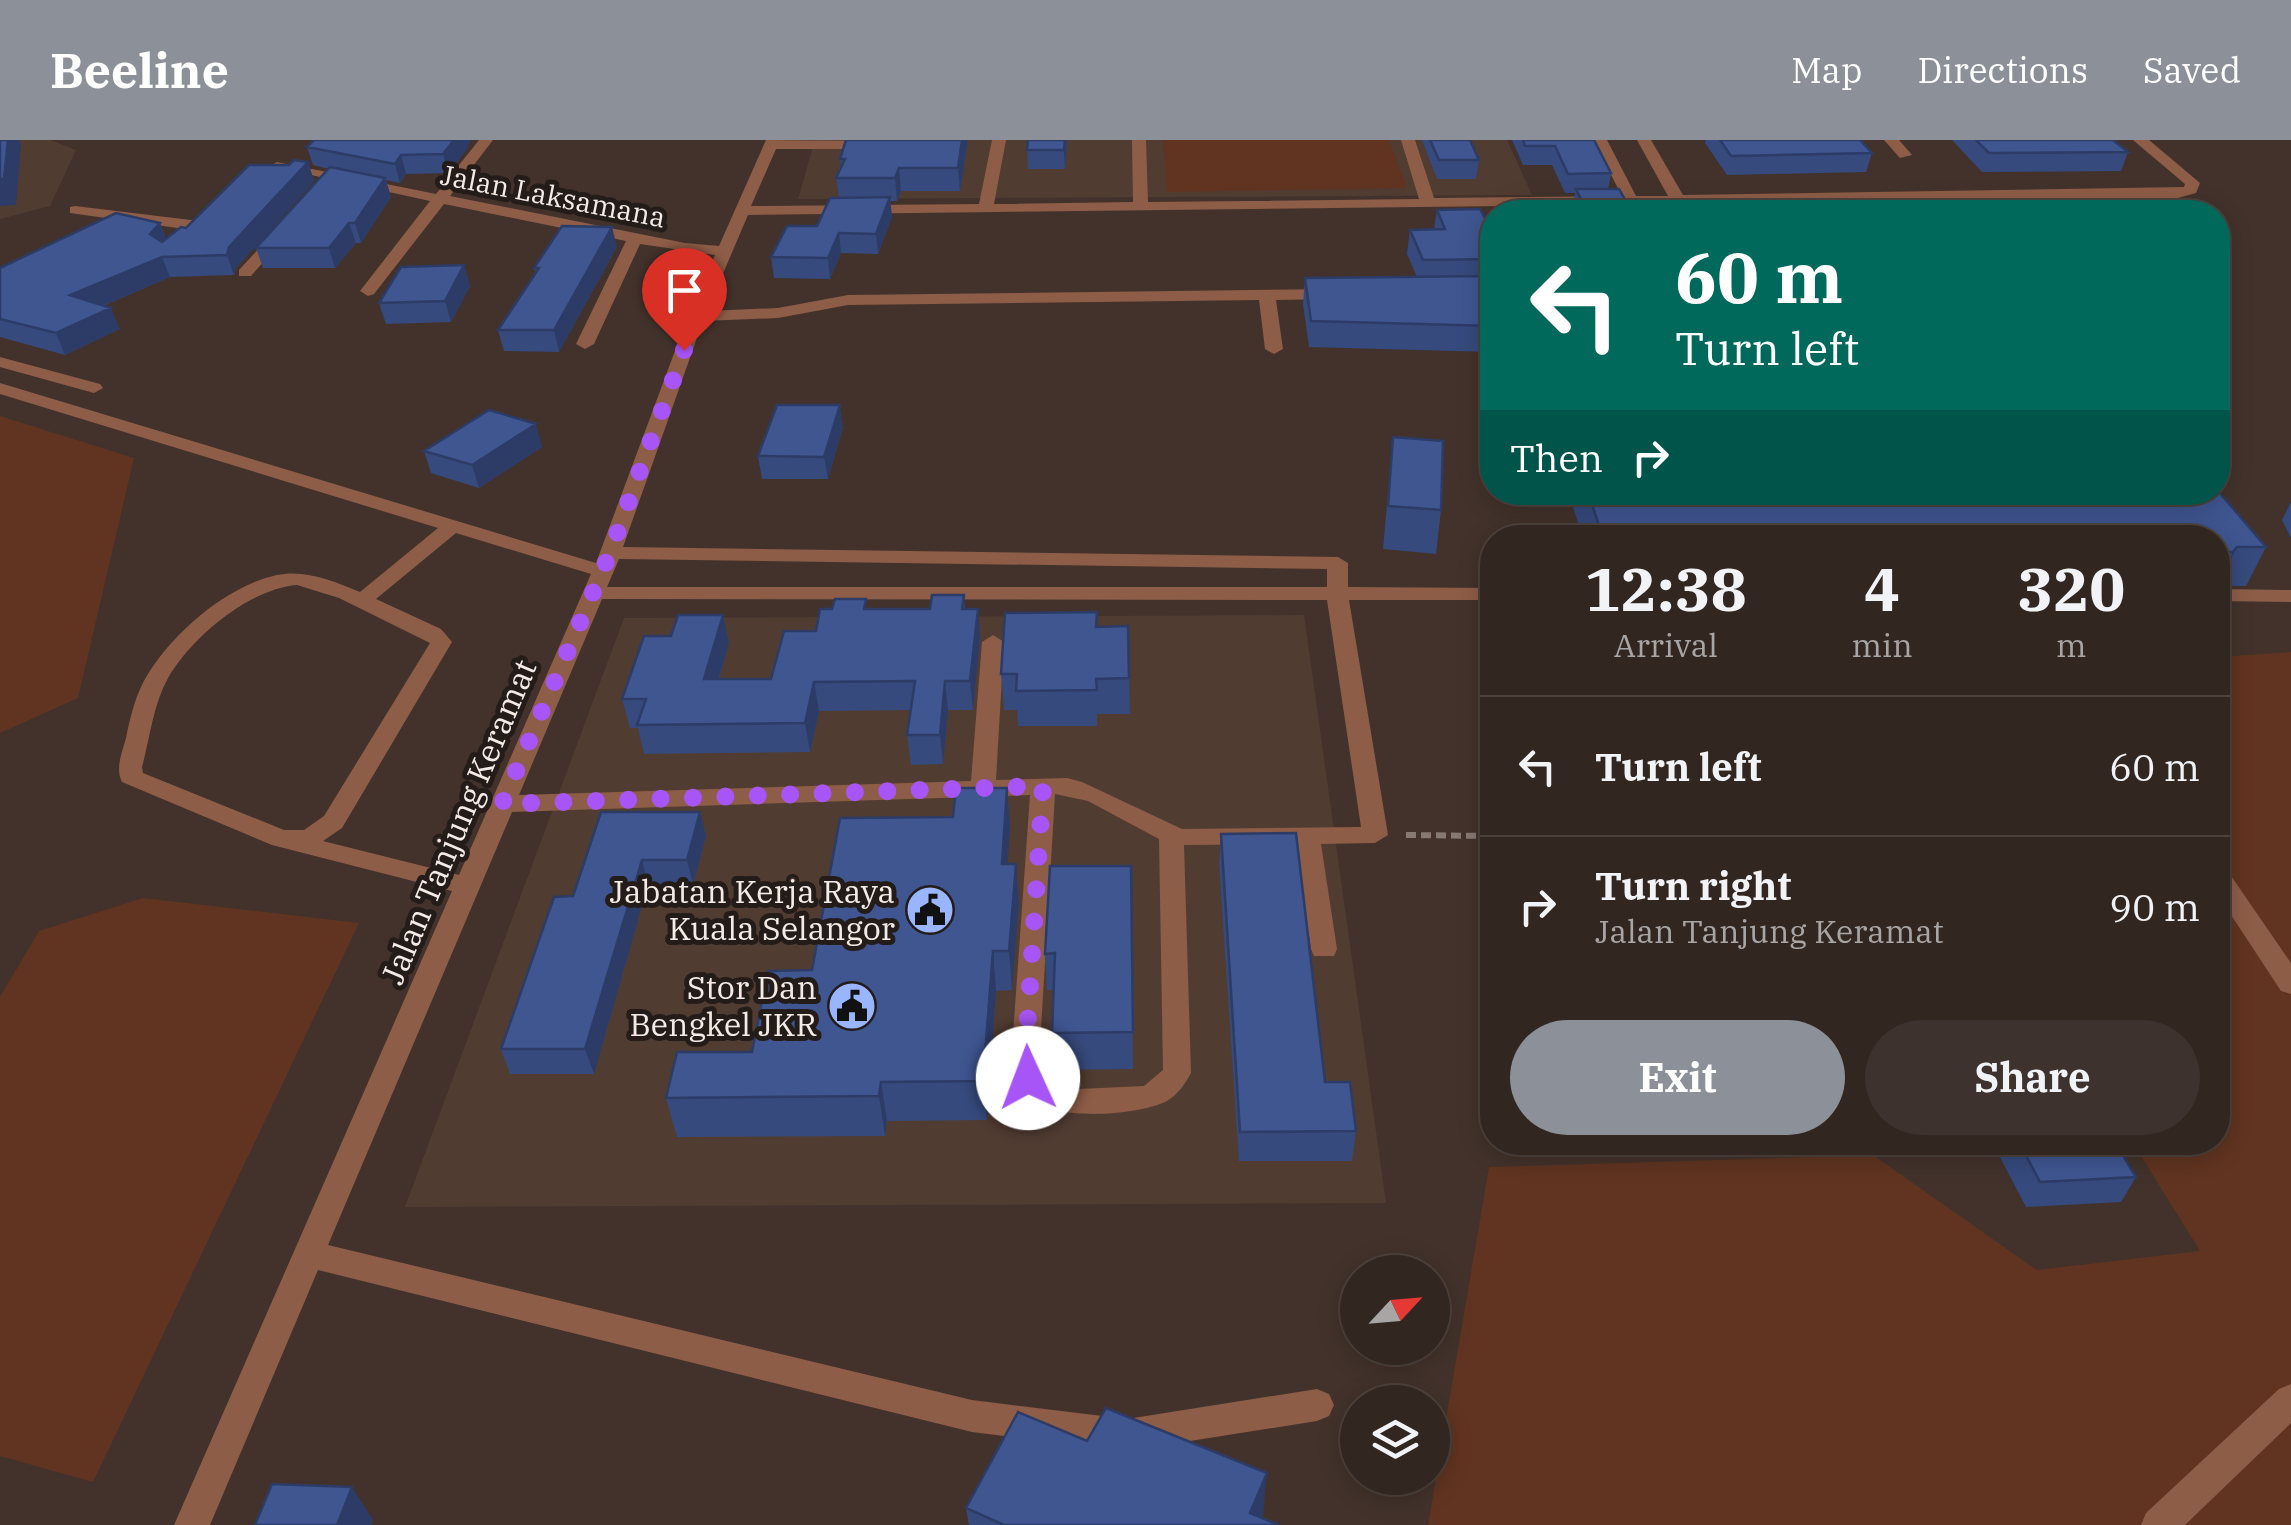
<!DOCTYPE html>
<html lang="en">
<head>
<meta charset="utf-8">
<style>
	:root { --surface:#322620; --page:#3d322d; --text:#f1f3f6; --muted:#a8a5a5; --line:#4d433e; --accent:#8c9099 }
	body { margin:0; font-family:"IBM Plex Serif",serif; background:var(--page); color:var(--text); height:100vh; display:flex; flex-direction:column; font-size:38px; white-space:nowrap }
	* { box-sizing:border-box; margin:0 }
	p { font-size:32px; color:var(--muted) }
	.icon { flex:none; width:55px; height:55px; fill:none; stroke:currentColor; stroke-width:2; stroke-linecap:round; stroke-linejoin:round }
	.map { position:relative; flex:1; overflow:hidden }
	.sheet { position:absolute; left:1480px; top:385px; width:750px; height:630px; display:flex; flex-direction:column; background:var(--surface); border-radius:40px; box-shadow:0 5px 25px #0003,0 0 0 2px var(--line) }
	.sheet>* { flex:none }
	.banner { position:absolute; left:1480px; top:60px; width:750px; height:305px; border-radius:40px; box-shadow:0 5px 25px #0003,0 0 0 2px var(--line); background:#00695c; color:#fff; overflow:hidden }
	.needle { width:65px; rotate:64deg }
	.buttons { position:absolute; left:1340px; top:1115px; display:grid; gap:20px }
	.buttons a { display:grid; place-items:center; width:110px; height:110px; border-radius:50%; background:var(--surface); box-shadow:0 5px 25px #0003,0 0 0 2px var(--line); font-size:50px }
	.pin { position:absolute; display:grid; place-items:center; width:85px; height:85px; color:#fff; margin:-102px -42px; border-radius:50% 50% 50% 0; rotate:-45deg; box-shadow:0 0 10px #0007 }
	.pin .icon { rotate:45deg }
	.me { position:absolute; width:110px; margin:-55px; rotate:358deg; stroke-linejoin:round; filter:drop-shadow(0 0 8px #0008) }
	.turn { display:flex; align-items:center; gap:35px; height:210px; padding:0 30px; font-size:45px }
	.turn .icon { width:130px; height:130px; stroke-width:2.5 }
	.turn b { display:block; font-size:70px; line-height:85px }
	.then { display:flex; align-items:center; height:95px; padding:0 30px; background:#0003; gap:20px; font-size:38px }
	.eta { display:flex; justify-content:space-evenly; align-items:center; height:170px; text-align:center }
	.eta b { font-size:60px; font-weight:800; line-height:70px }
	.primary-button { display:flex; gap:20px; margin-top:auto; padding:20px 30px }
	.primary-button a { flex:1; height:115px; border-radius:60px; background:var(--accent); color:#fff; font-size:40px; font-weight:800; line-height:115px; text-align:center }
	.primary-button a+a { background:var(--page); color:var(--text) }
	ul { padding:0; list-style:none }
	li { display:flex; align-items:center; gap:30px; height:140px; padding:0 30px; border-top:2px solid var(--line) }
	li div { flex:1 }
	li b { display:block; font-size:38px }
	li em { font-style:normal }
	header { display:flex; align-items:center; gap:60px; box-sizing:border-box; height:140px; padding:0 50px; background:var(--accent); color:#fff }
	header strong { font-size:48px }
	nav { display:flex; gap:55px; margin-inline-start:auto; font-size:35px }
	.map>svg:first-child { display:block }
</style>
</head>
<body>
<header>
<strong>Beeline</strong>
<nav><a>Map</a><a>Directions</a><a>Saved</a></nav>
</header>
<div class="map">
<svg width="2291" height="1385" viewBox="0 0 2291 1385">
	<rect width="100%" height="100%" fill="#42322b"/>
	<path fill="#513c32" d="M0,0H50L76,10L50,66L0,79Z
		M815,0H1507L1532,55L798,59Z
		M1304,475L1386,1063L405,1067L624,478Z"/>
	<path fill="#603420" d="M1163,0H1389L1407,48L1167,52Z
		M0,276L134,318L78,558L0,593Z
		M2291,512V1385H1428L1489,1027L1873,1015L2037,1130L2200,1111L2133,1003L2218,1002V517Z
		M143,758L359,783L93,1342L0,1316V857L39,791Z"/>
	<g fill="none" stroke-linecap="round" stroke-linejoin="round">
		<path stroke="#877973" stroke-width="6" stroke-dasharray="10 5" stroke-linecap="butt" d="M1406,695L1492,696"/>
		<path fill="#8e5d47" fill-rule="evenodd" d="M479,0H493L450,56L685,103L719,106L766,0L875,1L882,5L875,9H776L751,66L979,64L992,0H1006L994,64L1133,62L1132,0H1146L1148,62L1419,59L1401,0H1415L1434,58L1622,56L1593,0H1607L1636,56H1668L1637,0H1651L1683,55L2184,47L2185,44L2133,0H2149L2200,43L2196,53L2178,58L748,75L707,171L778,168L848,155L1338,149L1346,154L1338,159L1276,160L1283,209L1274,214L1265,209L1259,160L848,165L778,178L703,181L623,407L1338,417L1348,423V447L1492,448V460H1349L1388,695L1375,703L1321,704L1337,809L1334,816H1314L1311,809L1296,704L1184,705L1191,933C1185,944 1177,956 1165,962C1134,976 1055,981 1027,958C1017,950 1013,935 1011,923L1030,655L512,672L328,1105L972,1260L1127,1279L1317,1249L1329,1254L1334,1265L1329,1276L1317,1281L1127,1311L972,1292L318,1130L210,1385H174L452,751L272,705L122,642C115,628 122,613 126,598C130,578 135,557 145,539C171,494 226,446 277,435C305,429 334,441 360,452L438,388L0,254V243L596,423L688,176L715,115L640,104L594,204L585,209L576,204L626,101L444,64L374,154L368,156L360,151L430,61L270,26L277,22L436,54ZM456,393L591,434L459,735L323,701L342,688L452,502L441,489L376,459ZM619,419L1327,429V447H607ZM297,445L339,458L430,503L324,676L304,690H284L143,633L142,627C150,598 153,565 168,538C192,497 249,449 297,445ZM602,459L1327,460L1361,687L1182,689L1082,642L1067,638L996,640L1004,502L993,495L982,502L971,641L519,655ZM1055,654L1088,661L1159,699L1163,930L1144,946L1078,949L1049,943L1039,923Z
			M1884,0H1899L1912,15L1900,18Z
			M75,66L199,81L207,86L199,91L70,73V67Z
			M277,89L290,92L251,136H239V130Z
			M0,217L100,244L103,248L94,253L0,227Z
			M2218,449L2291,450V462L2218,461Z
			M2218,727L2227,730L2291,823V854L2281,851L2218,755Z
			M2291,1244V1283L2185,1385H2141L2146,1373L2279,1249Z"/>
	</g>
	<path fill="#364a7d" d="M314,0H471L465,12L448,33L406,34L400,43L386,40L391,57L361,103H356L335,128H263L256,108L329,29L313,25L307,7Z
		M846,0H968L960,51H901L897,61H890L892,77L878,114L841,113L830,139L774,138L771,117L817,86L839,58L836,38L841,27L840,19Z
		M1067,0L1065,29H1028L1027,10Z
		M1422,0H1470L1479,20L1476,39H1437Z
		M1512,0H1594L1611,33L1608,49L1628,65L1640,72H1574L1572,69L1575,53H1565L1552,25H1523Z
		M1706,0H1860L1872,13L1866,32L1727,35L1705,3Z
		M1952,0H2113L2128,12L2121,31L1982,32Z
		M308,22L314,41L236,128L234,135L170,137L103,166L120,189L65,215L0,197V128L167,99L289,25Z
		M1437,70L1492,78V212L1309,207L1303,164L1305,138L1417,137L1407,114L1410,90L1434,89Z
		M617,107L559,212L504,211L498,190L536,133L534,128Z
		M464,125L470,146L451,182L386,184L379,163Z
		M843,287L828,339H762L758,316Z
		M1393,297L1441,370L1436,414L1383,409Z
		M542,307L479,348L431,333L424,311Z
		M1568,352H2218L2266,407L2246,446H2218V398H1583Z
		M2291,362V398L2282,380Z
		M964,455L965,469L980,497L973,570H948L943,624L911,625L907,595L911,570L819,571L810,612L644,614L638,588H630L622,559L671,496L723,475L729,503L719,539H771L816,491L867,469H930Z
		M1128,486L1130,574H1097V586H1018L1017,570H1004L1001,534L1097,487Z
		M1007,648L1010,687L1007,724H1016L1019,763L1012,850L996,851L987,980L887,981L885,996L677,997L666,958L752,912L953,677Z
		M700,672L706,696L693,745H648L594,934H510L501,909L573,756Z
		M1221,694L1325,942L1356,991L1352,1021H1239L1219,723Z
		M1131,726L1133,929L1054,930L1052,893L1053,850H1047L1045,814Z
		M1992,1002H2115L2136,1037L2121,1062L2026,1067Z
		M966,1368L1262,1378L1279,1385H969Z"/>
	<path fill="#2c3c66" d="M8,0H19L21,4L16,65L0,66V39Z
		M454,0H471L465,12L448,33L443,14Z
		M962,0H968L960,51L958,28Z
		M1065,0H1067L1065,29L1064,10Z
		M401,15L406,34L400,43L395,24Z
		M308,22L314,41L236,128L234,135L227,115L229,107Z
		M899,28L901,51L897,61L895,38Z
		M385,38L391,57L361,103L355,83Z
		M890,57L892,77L878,114L876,94Z
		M160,83L168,102L158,114L150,94Z
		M349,83L356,103L335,128L329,108Z
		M612,87L617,107L559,212L554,190Z
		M839,93L841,113L830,139L828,118Z
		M162,117L170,137L79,176L70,155Z
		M464,125L470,146L451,182L445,161Z
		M111,168L120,189L65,215L56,193Z
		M840,265L843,287L828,339L824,317Z
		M536,284L542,307L479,348L472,325Z
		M2237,407L2218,446L2233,412Z
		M978,469L980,497L973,570L970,541Z
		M723,475L729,503L710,568L704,539Z
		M945,541L948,570L943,624L940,595Z
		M814,542L819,571L810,612L805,583Z
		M1007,648L1010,687L1005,763L1002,724Z
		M700,672L706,696L693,745L687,720Z
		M642,720L648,745L594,934L585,909Z
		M1016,724L1019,763L1012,850L1009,811Z
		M993,811L996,851L987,980L983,941Z
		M881,942L887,981L885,996L879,956Z
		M1267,1333L1263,1377L1259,1385L1250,1373Z
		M352,1347L373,1380L371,1385H337Z"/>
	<path fill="#3f5691" stroke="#2c3c66" stroke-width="2.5" d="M0,0H8L4,39H0Z
		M314,0H454L443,14L401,15L395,24L307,7Z
		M846,0H962L958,28H899L895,38H836L845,19H840Z
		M1028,0H1065L1064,10H1027Z
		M1430,0H1470L1479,20H1439Z
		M1523,0H1594L1611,33L1568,34L1555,6H1525Z
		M1720,0H1860L1872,13L1731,16Z
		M1976,0H2113L2128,12L1989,13Z
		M294,20L308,22L229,107L227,115L162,117L70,155L111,168L56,193L0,179V128L116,73L160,83L150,94L162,102L181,87L186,88L249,25H289Z
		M330,27L385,38L355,83H349L329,108H256Z
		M1576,49H1619L1628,65H1636L1640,72H1587Z
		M890,57L876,94L839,93L828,118L771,117L787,86H817L830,58Z
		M1480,69L1485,78H1492V119L1423,120L1410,90L1445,89L1437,70Z
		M562,86L612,87L554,190H498L539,128H534Z
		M464,125L445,161L379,163L401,127Z
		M1492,136V186L1311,181L1305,138Z
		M777,265H840L824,317L758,316Z
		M489,270L536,284L472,325L424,311Z
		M1393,297L1443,301L1441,370L1388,366Z
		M2218,351L2266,407H2237L2233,412H2218V398H1603L1588,352H2218Z
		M932,455H964L962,469H978L970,541H945L940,595H907L915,541L814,542L805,583L637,585L646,559H622L644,496H671L678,475H723L704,539H771L784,491H816L820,469H832L835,459H866L864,469H930Z
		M1097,472L1096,487L1128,486L1129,538L1096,539L1097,550L1016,551L1017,534H1001L1005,473Z
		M956,648H1007L1002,724H1016L1009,811H993L983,941L881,942L879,956L666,958L677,912H752L768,831L812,830L840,678L953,677Z
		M601,672H700L687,720H642L585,909H501L554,757L573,756Z
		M1296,693L1325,942H1350L1356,991L1240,992L1221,694Z
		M1050,726H1131L1133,892L1052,893L1055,813L1045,814Z
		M2019,1002H2115L2136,1037L2040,1042Z
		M1106,1268L1267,1333L1250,1373L1279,1385H1004L966,1368L1018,1272L1087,1301Z
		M272,1344L352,1347L337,1385H255Z"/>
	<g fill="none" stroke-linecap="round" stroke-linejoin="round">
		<path stroke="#a855f7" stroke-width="18" stroke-dasharray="0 32.4" d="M684,210L610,413L502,664L1043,646L1025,923L1028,938"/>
	</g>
	<defs>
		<g id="civic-disc" transform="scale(2.5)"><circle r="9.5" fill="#98b5fd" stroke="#231c19"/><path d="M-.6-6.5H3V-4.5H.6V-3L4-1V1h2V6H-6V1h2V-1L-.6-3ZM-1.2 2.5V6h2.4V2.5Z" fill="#111"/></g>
	</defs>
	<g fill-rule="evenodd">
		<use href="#civic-disc" x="930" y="770"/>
		<use href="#civic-disc" x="852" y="866"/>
	</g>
	<g text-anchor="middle" stroke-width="10" stroke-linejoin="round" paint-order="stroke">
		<g font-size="28" fill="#f5ebe6" stroke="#231c19">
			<text transform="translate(553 56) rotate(11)" y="10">Jalan Laksamana</text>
		</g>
		<g font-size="32" fill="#f5ebe6" stroke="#231c19">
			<text transform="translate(459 682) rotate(-67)" y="11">Jalan Tanjung Keramat</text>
		</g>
		<g font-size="32" fill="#f5ebe6" stroke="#231c19" text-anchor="end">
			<text x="895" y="763">Jabatan Kerja Raya<tspan x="895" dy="37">Kuala Selangor</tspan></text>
			<text x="817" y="859">Stor Dan<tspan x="817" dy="37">Bengkel JKR</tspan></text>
		</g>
	</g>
</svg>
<div class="buttons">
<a><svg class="needle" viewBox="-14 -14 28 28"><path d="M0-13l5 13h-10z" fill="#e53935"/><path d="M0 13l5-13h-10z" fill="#a8a5a5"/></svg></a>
<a><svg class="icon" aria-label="layers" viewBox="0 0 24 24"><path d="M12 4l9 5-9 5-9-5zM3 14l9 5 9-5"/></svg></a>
</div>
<div class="pin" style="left:684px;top:210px;background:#d93025"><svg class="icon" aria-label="arrive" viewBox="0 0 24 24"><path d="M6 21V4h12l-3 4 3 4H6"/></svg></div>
<svg class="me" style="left:1028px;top:938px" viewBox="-20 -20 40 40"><circle r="19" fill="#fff"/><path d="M0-13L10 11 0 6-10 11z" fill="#a855f7"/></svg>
<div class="banner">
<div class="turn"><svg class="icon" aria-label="left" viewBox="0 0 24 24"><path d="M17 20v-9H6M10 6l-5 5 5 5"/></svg><div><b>60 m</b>Turn left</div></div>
<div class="then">Then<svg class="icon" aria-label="right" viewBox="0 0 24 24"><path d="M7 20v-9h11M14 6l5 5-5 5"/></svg></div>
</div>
<section class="sheet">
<div class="eta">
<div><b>12:38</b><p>Arrival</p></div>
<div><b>4</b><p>min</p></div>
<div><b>320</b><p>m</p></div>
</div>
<ul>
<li><svg class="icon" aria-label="left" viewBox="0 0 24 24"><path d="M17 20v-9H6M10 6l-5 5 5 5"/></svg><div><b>Turn left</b></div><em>60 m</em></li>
<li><svg class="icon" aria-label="right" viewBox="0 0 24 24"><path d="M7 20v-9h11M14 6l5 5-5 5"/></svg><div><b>Turn right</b><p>Jalan Tanjung Keramat</p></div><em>90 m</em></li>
</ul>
<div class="primary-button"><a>Exit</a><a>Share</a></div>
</section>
</div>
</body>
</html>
